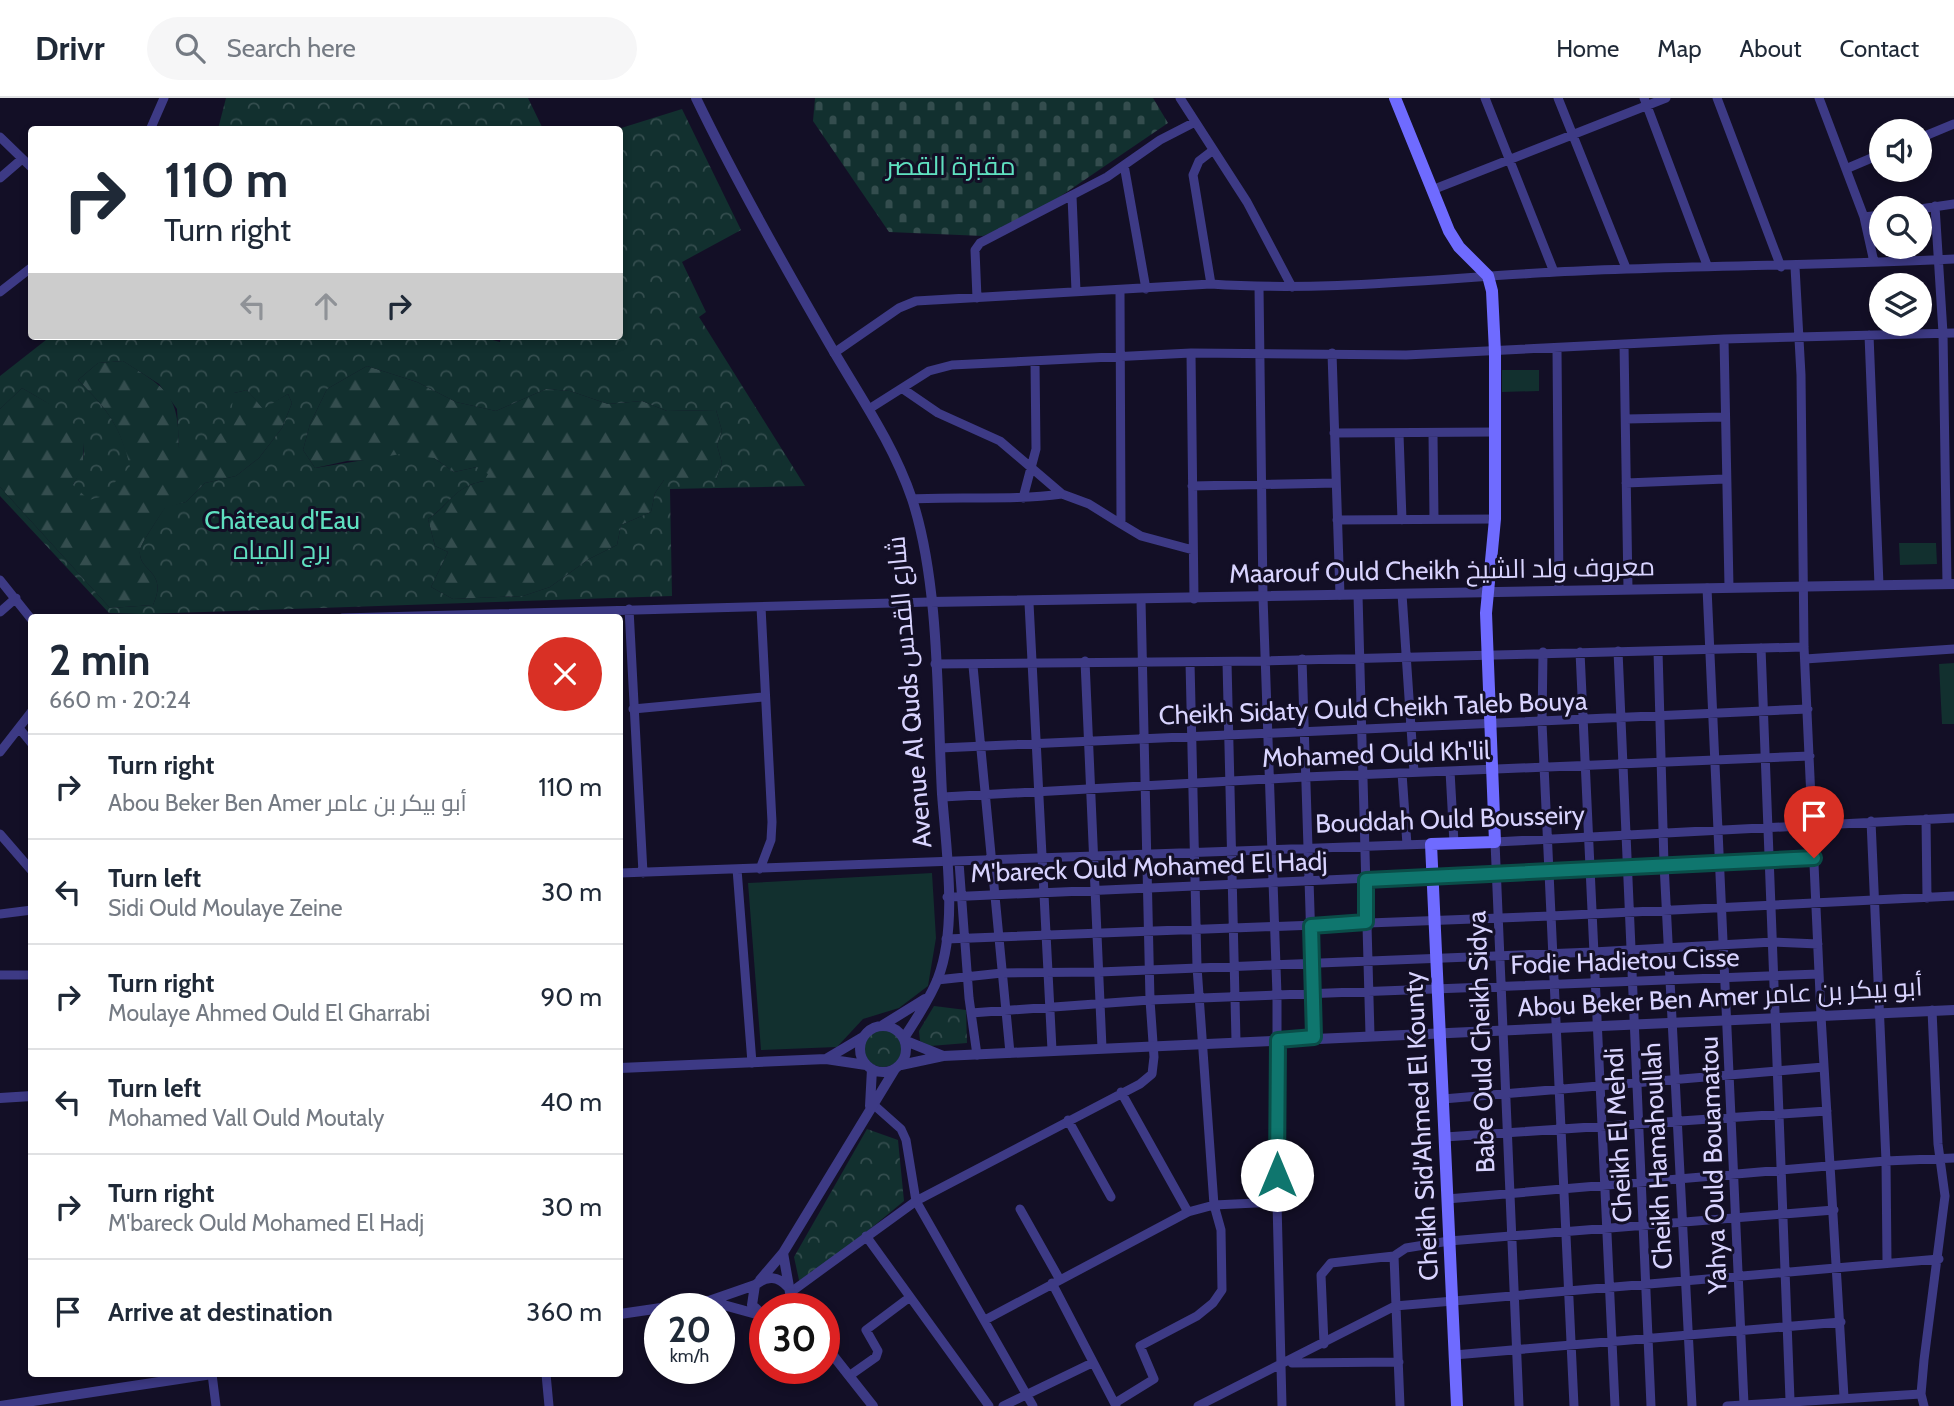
<!DOCTYPE html>
<html lang="en">
<head>
<meta charset="utf-8">
<style>
	:root { --surface:#fff; --page:#f6f6f7; --text:#1f2937; --muted:#747a83; --line:#e0e1e3 }
	body { margin:0; font-family:Cabin,Cairo,sans-serif; background:var(--page); color:var(--text); height:100vh; display:flex; flex-direction:column; font-size:26px; white-space:nowrap }
	* { box-sizing:border-box; margin:0 }
	p { font-size:23px; color:var(--muted) }
	.icon { flex:none; width:38px; height:38px; fill:none; stroke:currentColor; stroke-width:2; stroke-linecap:round; stroke-linejoin:round }
	.map { position:relative; flex:1; overflow:hidden }
	.panel { position:absolute; left:28px; top:516px; width:595px; height:763px; display:flex; flex-direction:column; background:var(--surface); border-radius:7px; box-shadow:0 4px 10px #0003 }
	.panel>* { flex:none }
	.top-card { position:absolute; left:28px; top:28px; width:595px; height:214px; border-radius:7px; box-shadow:0 4px 10px #0003; background:#fff; color:var(--text); overflow:hidden }
	.tools { position:absolute; left:1869px; top:21px; display:grid; gap:14px }
	.tools a { display:grid; place-items:center; width:63px; height:63px; border-radius:50%; background:var(--surface); box-shadow:0 4px 10px #0003; font-size:35px }
	.speed { position:absolute; left:644px; top:1195px; display:flex; gap:14px; font-size:35px; font-weight:700; text-align:center }
	.speed>* { display:grid; place-content:center; width:91px; height:91px; border-radius:50%; background:var(--surface); box-shadow:0 4px 10px #0003; line-height:1 }
	.speed small { font-size:18px; font-weight:400 }
	.speed .limit { border:10px solid #d22; background:#fff; color:#111 }
	.pin { position:absolute; display:grid; place-items:center; width:60px; height:60px; color:#fff; margin:-72px -30px; border-radius:50% 50% 50% 0; rotate:-45deg; box-shadow:0 0 7px #0007 }
	.pin .icon { rotate:45deg }
	.me { position:absolute; width:77px; margin:-38px; rotate:0deg; stroke-linejoin:round; filter:drop-shadow(0 0 5px #0008) }
	.turn { display:flex; align-items:center; gap:24px; height:147px; padding:0 21px; font-size:32px }
	.turn .icon { width:91px; height:91px; stroke-width:2.5 }
	.turn b { display:block; font-size:49px; line-height:60px }
	.lanes { display:flex; align-items:center; height:66px; padding:0 21px; background:#0003; justify-content:center; gap:35px; direction:ltr }
	.lanes .off { opacity:.35 }
	.round { display:grid; place-items:center; flex:none; width:74px; height:74px; border-radius:37px; background:var(--page) }
	.head { display:flex; align-items:center; justify-content:space-between; height:119px; padding:0 21px }
	h1 { font-size:42px; font-weight:700; line-height:52px }
	ul { padding:0; list-style:none }
	li { display:flex; align-items:center; gap:21px; height:105px; padding:0 21px; border-top:2px solid var(--line) }
	li div { flex:1 }
	li b { display:block; font-size:26px }
	li em { font-style:normal }
	header { display:flex; align-items:center; gap:42px; box-sizing:border-box; height:98px; padding:0 35px; background:var(--surface); border-bottom:2px solid var(--line) }
	header strong { font-size:33px }
	nav { display:flex; gap:38px; margin-inline-start:auto; font-size:24px }
	.search { width:490px; height:63px; background:var(--page); display:flex; align-items:center; gap:18px; box-sizing:border-box; padding:0 24px; border-radius:38px; color:var(--muted); font-size:26px }
	.map>svg:first-child { display:block }
</style>
</head>
<body>
<header>
<strong>Drivr</strong>
<div class="search"><svg class="icon" aria-label="search" viewBox="0 0 24 24"><circle cx="10" cy="10" r="6"/><path d="M15 15l6 6"/></svg>Search here</div>
<nav><a>Home</a><a>Map</a><a>About</a><a>Contact</a></nav>
</header>
<div class="map">
<svg width="1954" height="1308" viewBox="0 0 1954 1308">
	<defs>
		<pattern id="forest-firs" width="22" height="20" patternUnits="userSpaceOnUse" patternTransform="scale(1.75)"><rect width="22" height="20" fill="#12302f"/><path d="M5 1l3.5 6h-7zM16 11l3.5 6h-7z" fill="#344d4e"/></pattern>
		<pattern id="cemetery-stones" width="16" height="16" patternUnits="userSpaceOnUse" patternTransform="scale(1.75)"><rect width="16" height="16" fill="#12302f"/><path d="M2 7V4a2 2 0 0 1 4 0v3zM10 15v-3a2 2 0 0 1 4 0v3z" fill="#344d4e"/></pattern>
		<pattern id="park-crowns" width="20" height="18" patternUnits="userSpaceOnUse" patternTransform="scale(1.75)"><rect width="20" height="18" fill="#12302f"/><path d="M2 6a3 3 0 1 1 6 0M12 15a3 3 0 1 1 6 0" fill="none" stroke="#344d4e"/></pattern>
	</defs>
	<rect width="100%" height="100%" fill="#130f26"/>
	<path fill="url(#forest-firs)" d="M123,263C167,291 179,295 179,350L234,295L247,292L263,310L288,296L292,305L282,330L259,360L236,378L205,385L186,404L165,410C160,418 140,446 140,453C138,474 169,472 153,507L110,510L0,389V311L22,290L67,316L84,339L83,369L73,387L129,369C121,328 107,311 78,282L98,265Z
		M367,268L417,284L456,304L496,313L546,291L570,293L608,306L642,303L667,313L716,312L722,333L717,347L722,365L716,382H664L655,395L651,414L621,427L617,447L589,461L550,489L523,498L453,501L431,489L448,454L435,448L428,421C452,405 453,389 484,383L477,369L454,374L434,360L347,363L315,370L303,352L310,326L327,291Z"/>
	<path fill="url(#cemetery-stones)" d="M815,0H1153L1168,25L1030,119L983,138L889,134L813,23Z"/>
	<path fill="url(#park-crowns)" fill-rule="evenodd" d="M226,0H528L543,31H218Z
		M682,11L741,132L682,164L706,214L699,219L805,388L670,391L672,498L143,516L109,515L0,398V389L110,510L153,507C169,472 138,474 140,453C140,446 160,418 165,409L186,404L205,385L236,378L259,360L282,330L292,305L288,296L263,311L247,292L234,295L229,328L212,343L179,350L177,311L159,286L123,263L98,265L78,282C107,311 121,328 130,369L100,399L89,402L73,387C104,332 64,315 22,290L0,311V278L51,238H478L500,244L501,238H620L618,31ZM367,268L417,284L456,304L496,313L546,291L570,293L608,306L642,303L667,313L716,312L722,333L717,347L722,365L716,382H664L655,395L651,414L621,427L617,447L589,461L550,489L523,498L453,501L431,489L448,454L435,448L428,421C450,406 455,388 484,383L488,376L477,369L454,374L434,360L401,356L315,370L303,352L310,326L327,291Z
		M934,908L966,912L967,945L930,948L920,943L919,933Z
		M864 950a19 19 0 1 1 38 0a19 19 0 1 1-38 0Z
		M867,1031L898,1042L904,1103L807,1183L799,1182L794,1159Z"/>
	<path fill="#12302f" d="M1502,272H1539V293L1502,294Z
		M1899,445H1936L1937,466L1900,467Z
		M1954,565V626H1942L1939,566Z
		M932,775L936,840L928,888L899,910L863,921L837,949L761,952L748,785Z"/>
	<g fill="none" stroke-linecap="round" stroke-linejoin="round">
		<path stroke="#3d3a85" stroke-width="9" d="M1180,0L1247,104L1292,189
			M1485,0L1554,174
			M1558,0L1626,170
			M1644,0L1707,167
			M1717,0L1781,169
			M1819,0L1864,119L1874,164
			M150,32L164,0
			M0,39L32,70
			M1920,40L1954,26
			M1124,67L1146,191
			M1848,70L1881,56
			M0,80L22,61
			M1432,92L1666,0
			M1072,98L1076,193
			M1935,108L1943,235L1947,486
			M1920,111L1954,106
			M1864,119L1881,117
			M1795,169L1801,277L1804,549L1821,918L1844,1299
			M1211,186L1193,77L1199,63L1212,53
			M1259,189L1263,499L1277,897V1104L1282,1308
			M1120,193L1121,426L1141,438L1193,452
			M0,194L32,169
			M977,200L975,152L980,145L1107,79L1160,42L1195,24
			M1869,237L1879,487
			M1724,241L1729,489
			M1624,246L1628,491
			M1557,251L1559,492
			M834,255L899,210L916,203L1211,186C1326,194 1441,180 1556,174C1688,167 1821,168 1954,161
			M1191,255L1194,501
			M1332,255L1340,497
			M903,291L938,315L1000,343L1062,396L1089,406L1121,426
			M869,311L929,273L952,267L1191,255L1406,257L1724,241L1954,235
			M1626,321L1725,319
			M1334,335L1495,334
			M1399,336L1402,422
			M1433,336L1434,421
			M1626,385L1725,381
			M1192,388L1336,385
			M1023,400L1036,351L1035,264
			M912,401C962,398 1012,403 1062,396
			M1337,422L1495,421
			M0,482L32,522
			M1707,490L1744,1306
			M1402,496L1414,674
			M1358,497L1370,937
			M1029,505L1052,952
			M629,511L643,775
			M0,514L16,500
			M342,520L930,504
			M1761,550L1790,1302
			M1618,553L1651,1308
			M1658,553L1664,766L1692,1308
			M1543,554L1542,625L1574,1308
			M1580,554L1615,1308
			M1302,561L1314,939
			M1805,561L1954,551
			M1085,563L1102,950
			M1227,564L1236,943
			M935,566L1265,563L1804,549
			M973,568L1010,955
			M633,611L763,599
			M19,630L32,646
			M940,650L1808,611
			M0,654L32,613
			M1450,673L1454,745
			M1402,675L1407,747
			M943,699L1305,679L1810,658
			M1926,721L1927,800
			M1871,723L1886,1063L1887,1164
			M0,736L32,773
			M959,764L969,900L977,957
			M737,771L752,965
			M760,771L771,742L772,724L761,509
			M620,775L1431,746
			M947,799L1814,760
			M0,816L32,812
			M946,841L1551,818L1954,798
			M0,877H32
			M937,882L1002,875L1099,874L1593,854L1773,844L1818,846
			M971,915L1150,902L1819,876
			M1121,994L1188,1114
			M1443,1001L1824,969
			M874,1007L901,1031L906,1042L916,1103L1033,1308
			M1068,1022L1111,1099
			M1445,1039L1827,1013
			M1447,1101L1886,1063L1954,1060
			M1020,1111L1060,1182
			M866,1138L989,1308
			M1394,1158L1406,1150L1449,1143L1834,1112
			M1394,1158L1400,1308
			M1052,1185L1116,1308
			M791,1194L916,1103L1140,986L1152,976L1154,959L1150,902L1141,502
			M985,1222L1188,1114L1214,1107L1277,1104
			M1324,1246L1321,1177L1331,1165L1394,1158
			M1454,1257L1841,1224
			M1292,1265L1399,1264
			M212,1276L216,1308
			M546,1276L549,1308
			M849,1278L876,1259L878,1253L866,1232L910,1199
			M1115,1305L1154,1281L1140,1248L1197,1218L1213,1205L1222,1192L1221,1132L1214,1107L1197,869L1190,564
			M1003,1308L1092,1265
			M1198,1308L1395,1208L1939,1161
			M1519,1308L1495,744L1954,720
			M1727,1308L1921,1296
			M1924,1308L1921,1296L1924,1262L1945,1098L1938,1046L1932,912"/>
		<path stroke="#3d3a85" stroke-width="10" d="M696,0C737,85 783,166 830,247C859,297 893,345 912,401C940,486 937,605 942,696C946,750 958,829 938,880C930,901 916,921 904,940
			M930,504L1954,486
			M883,927L925,901
			M860 951a23 23 0 1 1 46 0a23 23 0 1 1-46 0Z
			M906,943L943,958
			M826,961L863,939
			M901,967L943,958L1954,912
			M620,970L826,961L866,967
			M0,1000L32,998
			M870,1008L872,971
			M783,1155L791,1200L788,1211
			M760,1182L783,1155L895,971
			M709,1203L760,1217
			M620,1216L709,1203L755,1187
			M765,1219L752,1207L755,1187C767,1177 778,1178 788,1189
			M824,1246L873,1308
			M0,1308L212,1276"/>
		<path stroke="#6f6bff" stroke-width="12" d="M1395,0L1449,133L1459,149L1488,178L1492,193L1495,254V421L1486,515L1495,744L1431,746L1457,1308"/>
	</g>
	<g fill="none" stroke-linecap="round" stroke-linejoin="round">
		<g stroke="#0a4d48" stroke-width="18">
			<path id="route" d="M1277,1077L1278,942L1314,939L1311,828L1366,824V782L1814,760"/>
		</g>
		<use href="#route" stroke="#0f766e" stroke-width="12"/>
	</g>
	<g text-anchor="middle" stroke-width="6" stroke-linejoin="round" paint-order="stroke">
		<g font-size="26" fill="#5fe0c0" stroke="#130f26">
			<text x="951" y="77">مقبرة القصر</text>
			<text x="282" y="431">Château d'Eau<tspan x="282" dy="30">برج المياه</tspan></text>
		</g>
		<g font-size="26" fill="#d9d4ff" stroke="#130f26">
			<text transform="translate(1442 472) rotate(-1)" y="9">Maarouf Ould Cheikh معروف ولد الشيخ</text>
			<text transform="translate(909 594) rotate(-95)" y="9">Avenue Al Quds شارع القدس</text>
			<text transform="translate(1373 610) rotate(-2)" y="9">Cheikh Sidaty Ould Cheikh Taleb Bouya</text>
			<text transform="translate(1376 656) rotate(-2)" y="9">Mohamed Ould Kh'lil</text>
			<text transform="translate(1450 721) rotate(-2)" y="9">Bouddah Ould Bousseiry</text>
			<text transform="translate(1149 769) rotate(-2)" y="9">M'bareck Ould Mohamed El Hadj</text>
			<text transform="translate(1625 863) rotate(-2)" y="9">Fodie Hadietou Cisse</text>
			<text transform="translate(1720 899) rotate(-3)" y="9">Abou Beker Ben Amer أبو بيكر بن عامر</text>
			<text transform="translate(1481 944) rotate(-92)" y="9">Babe Ould Cheikh Sidya</text>
			<text transform="translate(1421 1028) rotate(-93)" y="9">Cheikh Sid'Ahmed El Kounty</text>
			<text transform="translate(1618 1037) rotate(-93)" y="9">Cheikh El Mehdi</text>
			<text transform="translate(1657 1058) rotate(-93)" y="9">Cheikh Hamahoullah</text>
			<text transform="translate(1713 1067) rotate(-92)" y="9">Yahya Ould Bouamatou</text>
		</g>
	</g>
</svg>
<div class="tools">
<a><svg class="icon" aria-label="sound" viewBox="0 0 24 24"><path d="M4 9h4l5-4v14l-5-4H4zM17 9q2 3 0 6"/></svg></a>
<a><svg class="icon" aria-label="search" viewBox="0 0 24 24"><circle cx="10" cy="10" r="6"/><path d="M15 15l6 6"/></svg></a>
<a><svg class="icon" aria-label="layers" viewBox="0 0 24 24"><path d="M12 4l9 5-9 5-9-5zM3 14l9 5 9-5"/></svg></a>
</div>
<div class="speed"><div>20<small>km/h</small></div><div class="limit">30</div></div>
<div class="pin" style="left:1814px;top:760px;background:#d93025"><svg class="icon" aria-label="arrive" viewBox="0 0 24 24"><path d="M6 21V4h12l-3 4 3 4H6"/></svg></div>
<svg class="me" style="left:1277px;top:1077px" viewBox="-20 -20 40 40"><circle r="19" fill="#fff"/><path d="M0-13L10 11 0 6-10 11z" fill="#0f766e"/></svg>
<div class="top-card">
<div class="turn"><svg class="icon" aria-label="right" viewBox="0 0 24 24"><path d="M7 20v-9h11M14 6l5 5-5 5"/></svg><div><b>110 m</b>Turn right</div></div>
<div class="lanes"><svg class="icon off" aria-label="left" viewBox="0 0 24 24"><path d="M17 20v-9H6M10 6l-5 5 5 5"/></svg><svg class="icon off" aria-label="ahead" viewBox="0 0 24 24"><path d="M12 20V5M6 11l6-6 6 6"/></svg><svg class="icon" aria-label="right" viewBox="0 0 24 24"><path d="M7 20v-9h11M14 6l5 5-5 5"/></svg></div>
</div>
<section class="panel">
<div class="head"><div><h1>2 min</h1><p>660 m · 20:24</p></div><a class="round" style="background:#d93025;color:#fff"><svg class="icon" aria-label="close" viewBox="0 0 24 24"><path d="M6 6l12 12M18 6L6 18"/></svg></a></div>
<ul>
<li><svg class="icon" aria-label="right" viewBox="0 0 24 24"><path d="M7 20v-9h11M14 6l5 5-5 5"/></svg><div><b>Turn right</b><p>Abou Beker Ben Amer أبو بيكر بن عامر</p></div><em>110 m</em></li>
<li><svg class="icon" aria-label="left" viewBox="0 0 24 24"><path d="M17 20v-9H6M10 6l-5 5 5 5"/></svg><div><b>Turn left</b><p>Sidi Ould Moulaye Zeine</p></div><em>30 m</em></li>
<li><svg class="icon" aria-label="right" viewBox="0 0 24 24"><path d="M7 20v-9h11M14 6l5 5-5 5"/></svg><div><b>Turn right</b><p>Moulaye Ahmed Ould El Gharrabi</p></div><em>90 m</em></li>
<li><svg class="icon" aria-label="left" viewBox="0 0 24 24"><path d="M17 20v-9H6M10 6l-5 5 5 5"/></svg><div><b>Turn left</b><p>Mohamed Vall Ould Moutaly</p></div><em>40 m</em></li>
<li><svg class="icon" aria-label="right" viewBox="0 0 24 24"><path d="M7 20v-9h11M14 6l5 5-5 5"/></svg><div><b>Turn right</b><p>M'bareck Ould Mohamed El Hadj</p></div><em>30 m</em></li>
<li><svg class="icon" aria-label="arrive" viewBox="0 0 24 24"><path d="M6 21V4h12l-3 4 3 4H6"/></svg><div><b>Arrive at destination</b></div><em>360 m</em></li>
</ul>
</section>
</div>
</body>
</html>
